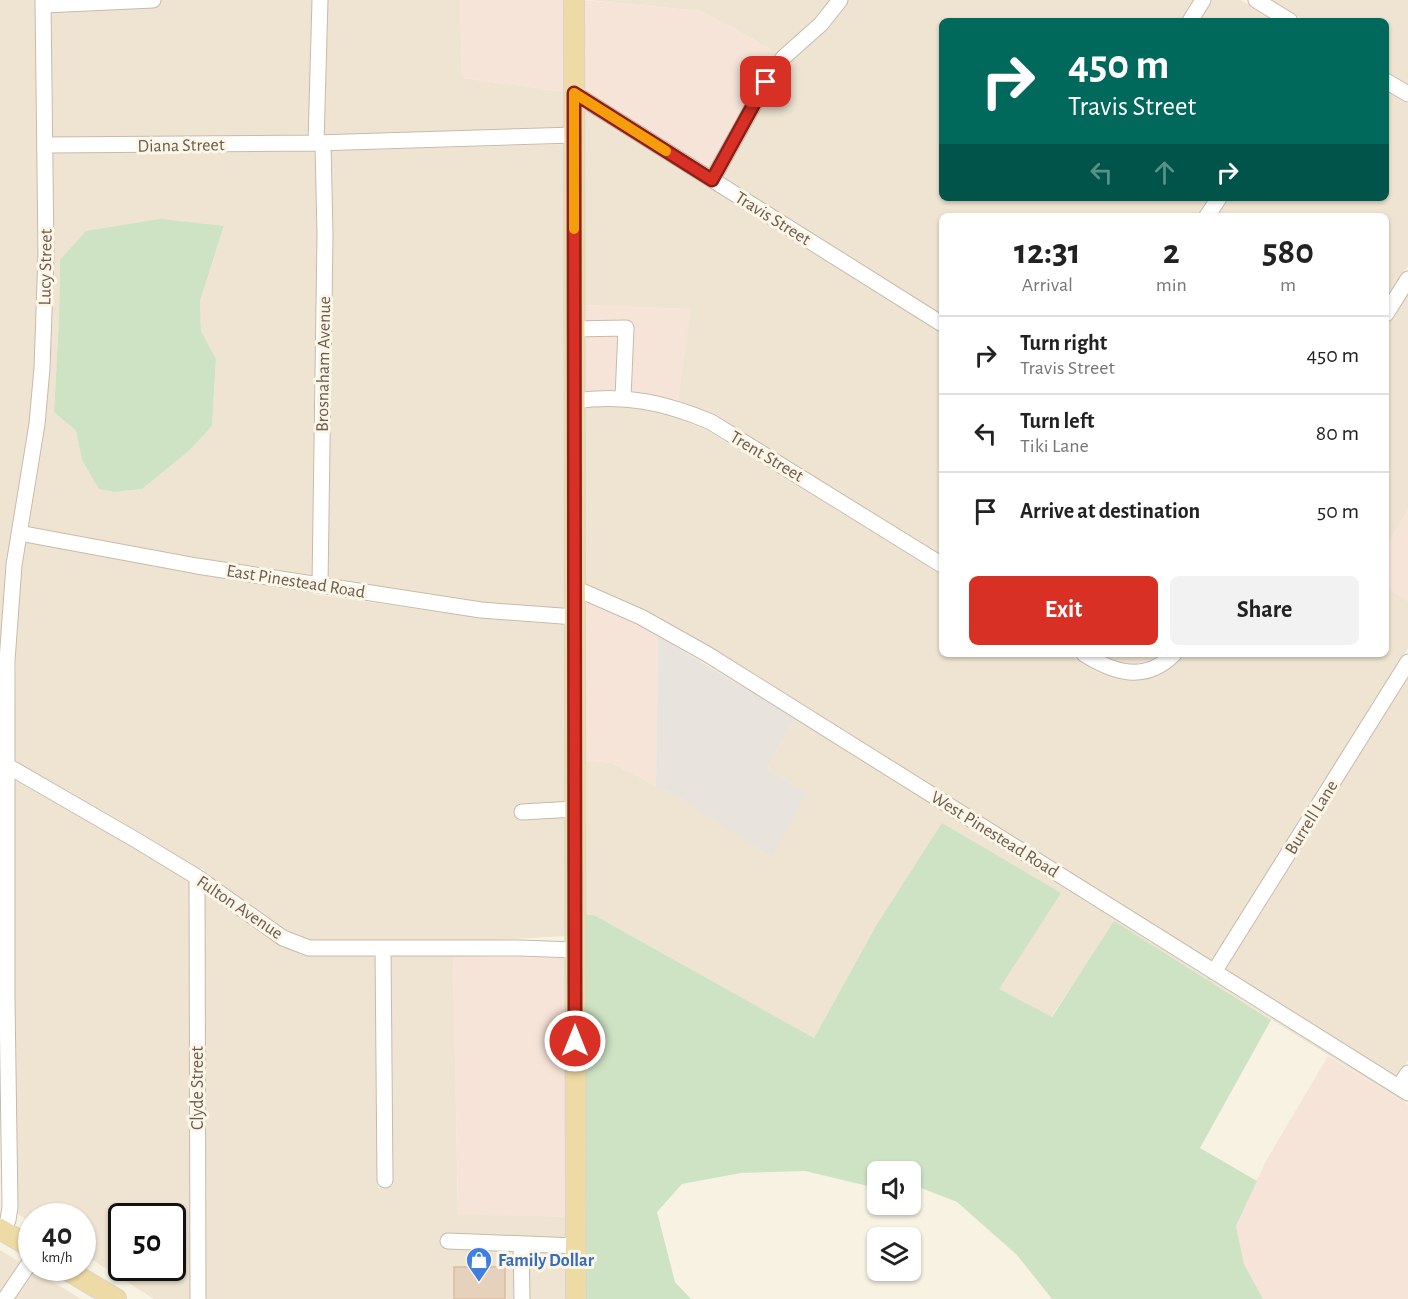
<!DOCTYPE html>
<html lang="en">
<head>
<meta charset="utf-8">
<style>
	:root { --surface:#fff; --page:#f2f2f2; --text:#222; --muted:#767676; --line:#e0e0e0; --accent:#d93025 }
	body { margin:0; font-family:"Alegreya Sans",sans-serif; background:var(--page); color:var(--text); height:100vh; display:flex; flex-direction:column; font-size:22px; white-space:nowrap }
	* { box-sizing:border-box; margin:0 }
	p { font-size:20px; color:var(--muted) }
	.icon { flex:none; width:33px; height:33px; fill:none; stroke:currentColor; stroke-width:2; stroke-linecap:round; stroke-linejoin:round }
	.map { position:relative; flex:1; overflow:hidden }
	.drawer { position:absolute; left:939px; top:213px; width:450px; height:444px; display:flex; flex-direction:column; background:var(--surface); border-radius:9px; box-shadow:0 2px 4px #0004 }
	.drawer>* { flex:none }
	.hud { position:absolute; left:939px; top:18px; width:450px; height:183px; border-radius:9px; box-shadow:0 2px 4px #0004; background:#00695c; color:#fff; overflow:hidden }
	.fabs { position:absolute; left:867px; top:1161px; display:grid; gap:12px }
	.fabs a { display:grid; place-items:center; width:54px; height:54px; border-radius:9px; background:var(--surface); box-shadow:0 2px 4px #0004; font-size:30px }
	.speed { position:absolute; left:18px; top:1203px; display:flex; gap:12px; font-size:30px; font-weight:700; text-align:center }
	.speed>* { display:grid; place-content:center; width:78px; height:78px; border-radius:50%; background:var(--surface); box-shadow:0 2px 4px #0004; line-height:1 }
	.speed small { font-size:15px; font-weight:400 }
	.speed .limit { border:3px solid #111; border-radius:9px; background:#fff; color:#111 }
	.pin { position:absolute; display:grid; place-items:center; width:51px; height:51px; color:#fff; margin:-26px; border-radius:12px; box-shadow:0 3px 9px #0006 }
	.me { position:absolute; width:66px; margin:-33px; rotate:0deg; stroke-linejoin:round; filter:drop-shadow(0 0 4px #0008) }
	.turn { display:flex; align-items:center; gap:21px; height:126px; padding:0 30px; font-size:27px }
	.turn .icon { width:78px; height:78px; stroke-width:2.5 }
	.turn b { display:block; font-size:42px; line-height:51px }
	.lanes { display:flex; align-items:center; height:57px; padding:0 30px; background:#0003; justify-content:center; gap:30px; direction:ltr }
	.lanes .off { opacity:.35 }
	.eta { display:flex; justify-content:space-evenly; align-items:center; height:102px; text-align:center }
	.eta b { font-size:36px; font-weight:600; line-height:42px }
	.primary-button { display:flex; gap:12px; margin-top:auto; padding:12px 30px }
	.primary-button a { flex:1; height:69px; border-radius:9px; background:var(--accent); color:#fff; font-size:24px; font-weight:600; line-height:69px; text-align:center }
	.primary-button a+a { background:var(--page); color:var(--text) }
	ul { padding:0; list-style:none }
	li { display:flex; align-items:center; gap:18px; height:78px; padding:0 30px; border-top:2px solid var(--line) }
	li div { flex:1 }
	li b { display:block; font-size:22px }
	li em { font-style:normal }
	.map>svg:first-child { display:block }
</style>
</head>
<body>
<div class="map">
<svg width="1408" height="1299" viewBox="0 0 1408 1299">
	<rect width="100%" height="100%" fill="#f8f2e3"/>
	<path fill="#efe4d2" fill-rule="evenodd" d="M0,0H36L39,256L35,369L30,423L7,565L0,681Z
		M51,0H312L309,135L53,137Z
		M327,0H460L462,78L567,92L564,96L567,98V128L324,135Z
		M586,0H831L816,18L778,53L701,11Z
		M848,0H1195L1182,21H942V198H1210L1199,216H942V315L722,177L777,78L789,63L843,7Z
		M1211,0H1241L1275,21H1199Z
		M1271,0H1408V85L1386,71V21H1306Z
		M1386,90L1408,104V266L1386,301V216H1216L1227,198H1386Z
		M581,107L942,334V556L715,415L678,400L690,309L581,305Z
		M567,144V587L565,592L567,594L568,609L483,602L328,579L332,235L330,151Z
		M316,151L317,237L313,576L199,558L27,526L44,424L50,368L53,255V153ZM224,227L200,301L201,331L216,359L212,426L190,450L142,489L114,492L99,488L82,460L76,431L54,412L59,318L60,260Z
		M1408,292V510L1386,547V327Z
		M610,405L646,409L664,413L707,430L942,575V654H1068L1097,672L1115,679L1131,681L1143,679L1161,673L1175,664L1184,654H1386V587L1408,601V648L1212,961L711,647L645,610L582,582L581,408Z
		M25,542L195,573L313,592V594L479,618L568,625L567,936L494,940H311L287,930L204,872V869H199L140,832L14,760L17,611Z
		M1099,654H1163L1155,659L1133,665L1119,663Z
		M1408,675V1060L1397,1077L1224,969Z
		M795,718L1395,1094L1408,1105L1115,922L1051,1017L998,989L943,823L877,924L814,1038L594,915L582,914V760L612,763L683,800L806,793L767,769Z
		M13,779L132,847L189,882L191,1299H154L83,1254L82,1216H32L31,1222L16,1213ZM122,1216H172V1268H122Z
		M204,891L279,944L306,955L376,956L378,1188L392,1186L391,956H453L458,1213L568,1217V1299H206Z
		M0,1250L81,1299H0Z"/>
	<path fill="#f7e4d8" d="M460,0H567V92L462,78Z
		M581,0L701,11L778,53L760,79L710,169L581,88Z
		M581,305L691,309L678,400L631,391L612,390L581,392Z
		M1408,510V601L1386,587V547Z
		M582,600L638,625L658,636L656,786L612,763L582,760Z
		M453,956L567,958L568,1217L458,1214Z
		M1328,1056L1408,1105V1299H1263L1244,1264L1236,1226L1267,1159Z"/>
	<path fill="#e8e3dd" d="M658,636L795,718L767,769L806,793L772,857L683,800L656,786Z"/>
	<path fill="#cde3c4" d="M160,219L224,226L200,301L201,331L216,359L212,426L190,450L142,489L114,492L99,489L82,460L76,431L54,412L59,318L60,260L86,231Z
		M942,823L1061,893L999,989L1052,1017L1114,921L1271,1020L1200,1148L1257,1181L1236,1226L1244,1264L1263,1299H1052L1017,1255L957,1202L911,1184L910,1172H878L877,1185L872,1187L805,1171L741,1173L682,1184L657,1212L675,1282L691,1299H583L582,914L594,915L814,1038L877,924Z"/>
	<path fill="#e6d2bc" stroke="#dabda1" stroke-width="1.5" d="M454,1267H505V1299H454Z"/>
	<g fill="none" stroke-linecap="round" stroke-linejoin="round">
		<g stroke="#c7baac" stroke-width="17">
			<path id="minor" d="M1256,0L1290,21
				M44,5L153,0
				M1190,21L1203,0
				M1386,81L1408,94
				M574,93L942,324
				M316,143L320,0
				M46,145L316,143L574,135
				M712,180L771,74L784,57L821,24L840,0
				M1207,216L1219,198
				M1386,314L1408,279
				M573,329L626,328L623,398
				M574,401C625,394 664,402 711,422L942,565
				M19,533L197,566L481,610L575,617
				M320,585L325,236L323,143
				M575,588L641,617L707,654L1408,1093
				M1084,654C1114,673 1145,683 1174,654
				M6,765L136,840L197,877L283,938L309,948H519L575,950
				M522,812L575,809
				M197,877L198,1299
				M383,948L385,1180
				M1214,972L1408,662
				M1399,1087L1408,1073
				M3,1231L8,1220L10,1207L7,1001V661L14,565L37,424L42,368L46,255L43,0
				M448,1241L576,1246
				M521,1244L522,1299
				M5,1299L32,1259"/>
		</g>
		<g stroke="#d9d4d1" stroke-width="22">
			<path id="major" d="M574,0L576,1299
				M0,1229L32,1248
				M64,1268L116,1299"/>
		</g>
		<use href="#minor" stroke="#fff" stroke-width="15"/>
		<use href="#major" stroke="#eedaa4" stroke-width="20"/>
	</g>
	<g fill="none" stroke-linecap="round" stroke-linejoin="round">
		<g stroke="#8d1f18" stroke-width="15">
			<path id="route" d="M575,1041L574,93L712,180L766,82"/>
		</g>
		<use href="#route" stroke="#d93025" stroke-width="10"/>
		<path stroke="#f59e0b" stroke-width="10" d="M574,229V93L666,151"/>
	</g>
	<defs>
		<g id="shop-pin" transform="scale(1.35)"><path d="M0 17L-7.5 6A9.5 9.5 0 1 1 7.5 6Z" fill="#3f7fe0" stroke="#fcf6e8"/><path d="M-5-2.5h2.3a2.7 3.5 0 0 1 5.4 0H5L5.5 6h-11ZM-1.5-2.5h3a1.5 2.3 0 0 0-3 0Z" fill="#fff"/></g>
	</defs>
	<g fill-rule="evenodd">
		<use href="#shop-pin" x="479" y="1260"/>
	</g>
	<g text-anchor="middle" stroke-width="6" stroke-linejoin="round" paint-order="stroke">
		<g font-size="18" fill="#6c5b4d" stroke="#fcf6e8">
			<text transform="translate(181 145) rotate(-1)" y="6">Diana Street</text>
			<text transform="translate(773 218) rotate(32)" y="6">Travis Street</text>
			<text transform="translate(45 267) rotate(-89)" y="6">Lucy Street</text>
			<text transform="translate(323 364) rotate(-89)" y="6">Brosnaham Avenue</text>
			<text transform="translate(767 456) rotate(31)" y="6">Trent Street</text>
			<text transform="translate(296 581) rotate(9)" y="6">East Pinestead Road</text>
			<text transform="translate(1311 817) rotate(-58)" y="6">Burrell Lane</text>
			<text transform="translate(995 834) rotate(32)" y="6">West Pinestead Road</text>
			<text transform="translate(240 907) rotate(34)" y="6">Fulton Avenue</text>
			<text transform="translate(197 1088) rotate(-90)" y="6">Clyde Street</text>
		</g>
		<g font-size="18" font-weight="bold" fill="#366cbe" stroke="#fcf6e8" text-anchor="start">
			<text x="498" y="1266">Family Dollar</text>
		</g>
	</g>
</svg>
<div class="fabs">
<a><svg class="icon" aria-label="sound" viewBox="0 0 24 24"><path d="M4 9h4l5-4v14l-5-4H4zM17 9q2 3 0 6"/></svg></a>
<a><svg class="icon" aria-label="layers" viewBox="0 0 24 24"><path d="M12 4l9 5-9 5-9-5zM3 14l9 5 9-5"/></svg></a>
</div>
<div class="speed"><div>40<small>km/h</small></div><div class="limit">50</div></div>
<div class="pin" style="left:766px;top:82px;background:#d93025"><svg class="icon" aria-label="arrive" viewBox="0 0 24 24"><path d="M6 21V4h12l-3 4 3 4H6"/></svg></div>
<svg class="me" style="left:575px;top:1041px" viewBox="-20 -20 40 40"><circle r="17" fill="#d93025" stroke="#fff" stroke-width="3"/><path d="M0-11L8 9 0 5-8 9z" fill="#fff"/></svg>
<div class="hud">
<div class="turn"><svg class="icon" aria-label="right" viewBox="0 0 24 24"><path d="M7 20v-9h11M14 6l5 5-5 5"/></svg><div><b>450 m</b>Travis Street</div></div>
<div class="lanes"><svg class="icon off" aria-label="left" viewBox="0 0 24 24"><path d="M17 20v-9H6M10 6l-5 5 5 5"/></svg><svg class="icon off" aria-label="ahead" viewBox="0 0 24 24"><path d="M12 20V5M6 11l6-6 6 6"/></svg><svg class="icon" aria-label="right" viewBox="0 0 24 24"><path d="M7 20v-9h11M14 6l5 5-5 5"/></svg></div>
</div>
<section class="drawer">
<div class="eta">
<div><b>12:31</b><p>Arrival</p></div>
<div><b>2</b><p>min</p></div>
<div><b>580</b><p>m</p></div>
</div>
<ul>
<li><svg class="icon" aria-label="right" viewBox="0 0 24 24"><path d="M7 20v-9h11M14 6l5 5-5 5"/></svg><div><b>Turn right</b><p>Travis Street</p></div><em>450 m</em></li>
<li><svg class="icon" aria-label="left" viewBox="0 0 24 24"><path d="M17 20v-9H6M10 6l-5 5 5 5"/></svg><div><b>Turn left</b><p>Tiki Lane</p></div><em>80 m</em></li>
<li><svg class="icon" aria-label="arrive" viewBox="0 0 24 24"><path d="M6 21V4h12l-3 4 3 4H6"/></svg><div><b>Arrive at destination</b></div><em>50 m</em></li>
</ul>
<div class="primary-button"><a>Exit</a><a>Share</a></div>
</section>
</div>
</body>
</html>
